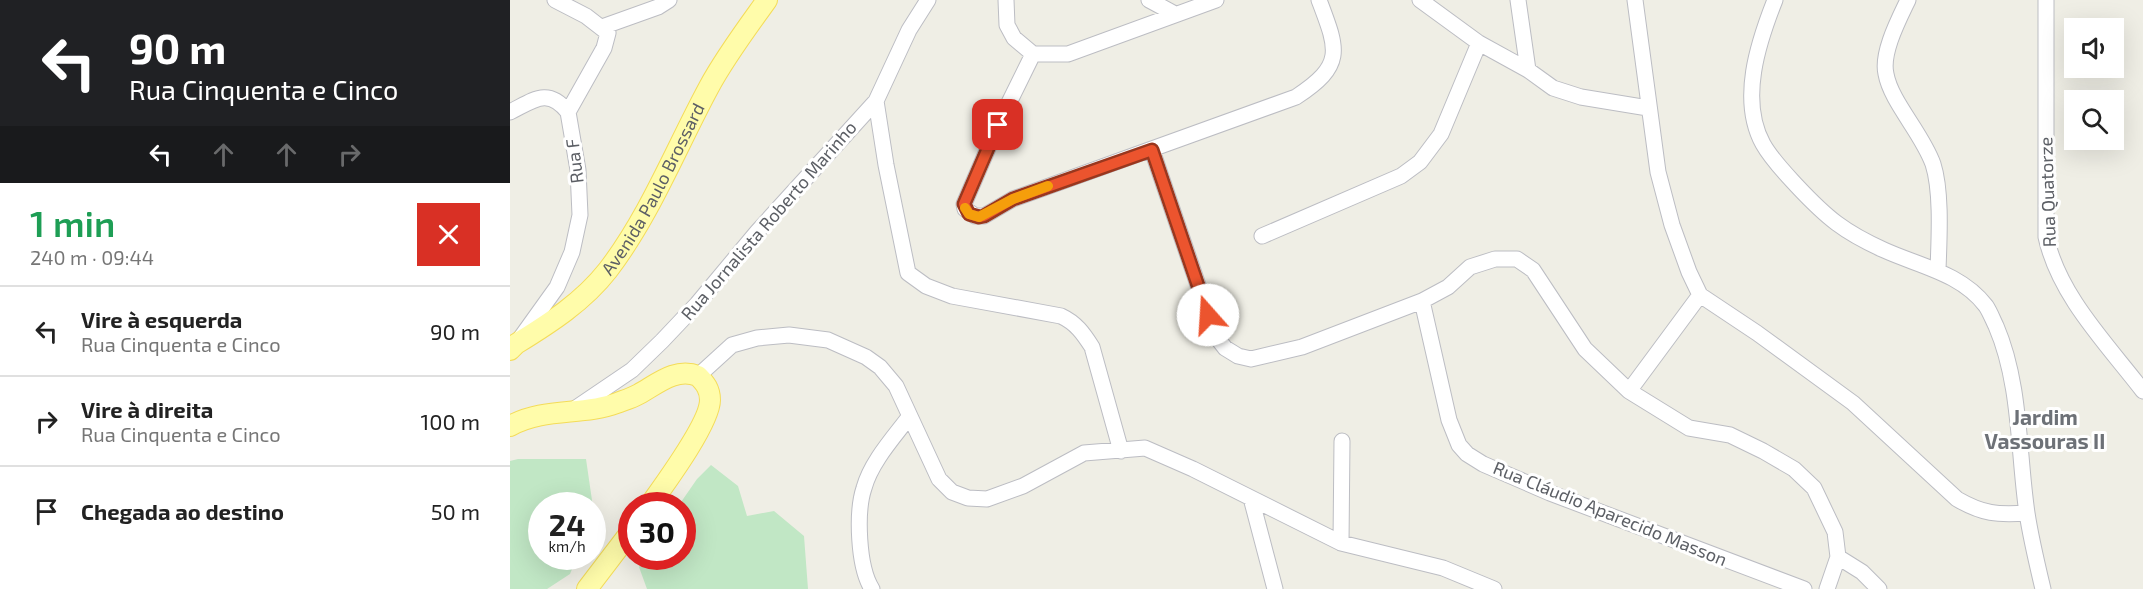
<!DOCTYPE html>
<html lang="pt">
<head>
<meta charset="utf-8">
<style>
	:root { --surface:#fff; --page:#f6f6f6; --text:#222; --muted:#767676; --line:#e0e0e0 }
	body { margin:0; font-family:"Exo 2",sans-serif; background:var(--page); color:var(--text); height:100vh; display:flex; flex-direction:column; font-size:22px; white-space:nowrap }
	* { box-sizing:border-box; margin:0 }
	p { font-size:20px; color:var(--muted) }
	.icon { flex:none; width:33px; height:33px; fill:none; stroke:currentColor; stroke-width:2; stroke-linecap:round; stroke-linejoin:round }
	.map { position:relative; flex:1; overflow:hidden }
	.details { display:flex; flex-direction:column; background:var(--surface); width:510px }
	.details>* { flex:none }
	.top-card { background:#202124; color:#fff; overflow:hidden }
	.tools { position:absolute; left:1554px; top:18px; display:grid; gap:12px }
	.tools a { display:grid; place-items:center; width:60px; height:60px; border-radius:0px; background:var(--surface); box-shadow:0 6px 24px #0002; font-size:30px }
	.speed { position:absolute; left:18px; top:492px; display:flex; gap:12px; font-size:30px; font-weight:700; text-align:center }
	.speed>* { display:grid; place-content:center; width:78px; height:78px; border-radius:50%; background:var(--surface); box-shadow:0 6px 24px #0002; line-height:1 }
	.speed small { font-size:15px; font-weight:400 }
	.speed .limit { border:9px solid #d22; background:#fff; color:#111 }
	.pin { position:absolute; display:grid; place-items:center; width:51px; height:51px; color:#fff; margin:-26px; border-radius:12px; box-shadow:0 3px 9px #0006 }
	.me { position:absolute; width:66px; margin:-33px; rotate:341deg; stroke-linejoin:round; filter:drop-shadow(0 0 4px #0008) }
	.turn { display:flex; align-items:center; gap:21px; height:126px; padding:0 30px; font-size:27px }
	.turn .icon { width:78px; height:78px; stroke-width:2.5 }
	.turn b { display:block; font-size:42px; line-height:51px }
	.lanes { display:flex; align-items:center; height:57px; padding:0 30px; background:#0003; justify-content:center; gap:30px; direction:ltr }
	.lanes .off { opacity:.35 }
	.round { display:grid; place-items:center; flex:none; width:63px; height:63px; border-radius:0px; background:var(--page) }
	.headline { display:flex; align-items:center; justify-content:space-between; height:102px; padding:0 30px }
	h1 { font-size:36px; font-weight:600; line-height:45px; color:#1e9e55 }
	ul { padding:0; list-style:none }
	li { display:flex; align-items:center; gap:18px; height:90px; padding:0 30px; border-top:2px solid var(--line) }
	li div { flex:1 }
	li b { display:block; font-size:22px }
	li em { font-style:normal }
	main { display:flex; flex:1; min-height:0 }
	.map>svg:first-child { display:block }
</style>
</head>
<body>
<main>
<section class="details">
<div class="top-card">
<div class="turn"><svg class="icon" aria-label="left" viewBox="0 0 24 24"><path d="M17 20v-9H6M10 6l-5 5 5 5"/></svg><div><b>90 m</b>Rua Cinquenta e Cinco</div></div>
<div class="lanes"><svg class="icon" aria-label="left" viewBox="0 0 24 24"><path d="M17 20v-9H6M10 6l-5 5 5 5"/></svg><svg class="icon off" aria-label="ahead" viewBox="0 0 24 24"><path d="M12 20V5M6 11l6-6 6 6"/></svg><svg class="icon off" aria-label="ahead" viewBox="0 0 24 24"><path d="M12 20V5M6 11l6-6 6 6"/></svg><svg class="icon off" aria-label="right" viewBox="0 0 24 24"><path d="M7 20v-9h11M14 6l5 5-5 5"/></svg></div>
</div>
<div class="headline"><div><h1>1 min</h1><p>240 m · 09:44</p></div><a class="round" style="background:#d93025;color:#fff"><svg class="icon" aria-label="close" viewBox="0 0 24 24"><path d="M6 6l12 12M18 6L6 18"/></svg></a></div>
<ul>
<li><svg class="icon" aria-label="left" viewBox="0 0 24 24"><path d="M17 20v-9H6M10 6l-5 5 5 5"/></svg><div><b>Vire à esquerda</b><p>Rua Cinquenta e Cinco</p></div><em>90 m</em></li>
<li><svg class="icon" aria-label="right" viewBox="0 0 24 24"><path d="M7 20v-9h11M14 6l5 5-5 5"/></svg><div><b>Vire à direita</b><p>Rua Cinquenta e Cinco</p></div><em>100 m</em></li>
<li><svg class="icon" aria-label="arrive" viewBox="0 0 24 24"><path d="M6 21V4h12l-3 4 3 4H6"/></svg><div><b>Chegada ao destino</b></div><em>50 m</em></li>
</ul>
</section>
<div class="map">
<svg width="1633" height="589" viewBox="0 0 1633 589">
	<rect width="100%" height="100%" fill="#efeee5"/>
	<path fill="#c1e7c5" d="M8,459H76L84,514L83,517L82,506H32V556L67,557L60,574L37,589H0V461Z
		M201,465L228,486L237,516L264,511L294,536L298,589H137L129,567L136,557L172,556V506L169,505L187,479Z"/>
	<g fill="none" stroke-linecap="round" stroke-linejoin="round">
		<g stroke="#bcbdc3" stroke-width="17">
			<path id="minor" d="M496,0L497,25L504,38L523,54H558L706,0
				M639,0L665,14
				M910,0L969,43L1018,70L1043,88L1071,97L1138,108
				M1008,0L1018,70
				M1125,0L1148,172L1162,225L1179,272L1190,295L1247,333L1343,403L1447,499C1473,514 1487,515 1517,513
				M1265,0C1248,43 1229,100 1253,144C1262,160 1275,173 1287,186C1317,218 1334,232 1374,250C1409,266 1451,273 1476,306C1480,312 1483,320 1486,326C1511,384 1508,452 1517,513C1521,539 1527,564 1533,589
				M1398,0C1389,19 1371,53 1376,74C1381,102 1412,133 1423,164C1432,192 1429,240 1428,270
				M1536,0V237C1549,296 1597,344 1633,391
				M92,27L148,7L159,0
				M523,54L488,125L454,204L455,209L465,216H474L503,199L786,97C835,65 828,50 809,0
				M366,101L376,165L398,273L416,286L442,296L551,316C566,323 573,333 582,347L611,451
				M0,112C24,100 38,87 58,112
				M642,150L705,335L715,348L728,356L741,359L792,347L912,301L938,287L960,267L985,259H1007L1023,270L1075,349L1119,391L1179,428L1220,435L1253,451L1284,469L1304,488L1325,532L1328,557L1317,589
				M752,236L891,176L910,162L931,134L969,43
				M912,301L939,420L949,445L957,454L973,464L1040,493L1294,589
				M9,340L47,287L62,252L70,215L68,170L58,112L94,48L98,33L76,16L45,0
				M188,376L222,345L247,338L279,335L318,340L356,357L370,367L386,386L429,479L442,492L458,498L477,499L513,486L574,453L635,448L683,469L831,543L933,568L984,589
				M1119,391L1190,295
				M63,410L122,370L152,341L187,304L247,232L366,101L399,30L418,0
				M741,498L765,589
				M831,543L832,441
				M1328,557L1352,572L1369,589
				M362,589C348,567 346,512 354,488C361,462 384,437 399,417"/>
		</g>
		<g stroke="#f4dc59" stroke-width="22">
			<g id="major">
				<path id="s1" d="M0,350L6,344C40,323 73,302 98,270C140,215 166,148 199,87C215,57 237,28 257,0"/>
				<path d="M0,426C35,407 72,416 107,403C115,400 122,398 129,394C147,384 166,367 188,376C195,383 200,389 200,400C200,423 154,485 139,506"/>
				<path d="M77,589L122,530"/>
			</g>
		</g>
		<use href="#minor" stroke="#fff" stroke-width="15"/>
		<use href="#major" stroke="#fffcaa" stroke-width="20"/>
	</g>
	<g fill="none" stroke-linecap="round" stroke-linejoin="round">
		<g stroke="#99371e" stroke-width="15">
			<path id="route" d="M488,125L454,204L459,214L469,217L474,216L503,199L642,150L698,315"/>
		</g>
		<use href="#route" stroke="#ec542e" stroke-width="10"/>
		<path stroke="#f59e0b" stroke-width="10" d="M455,208L459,214L469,217L503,199L538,186"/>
	</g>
	<g text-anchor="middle" stroke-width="6" stroke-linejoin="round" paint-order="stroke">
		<g font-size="18" fill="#5c5f65" stroke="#fff">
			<text transform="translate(65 161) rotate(-97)" y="6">Rua F</text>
			<text dy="6" stroke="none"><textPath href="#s1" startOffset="220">Avenida Paulo Brossard</textPath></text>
			<text transform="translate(1538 192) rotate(-92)" y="6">Rua Quatorze</text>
			<text transform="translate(259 221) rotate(-49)" y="6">Rua Jornalista Roberto Marinho</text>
			<text transform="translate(1100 514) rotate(22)" y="6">Rua Cláudio Aparecido Masson</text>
		</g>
		<g font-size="21" font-weight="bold" fill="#6d7177" stroke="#fff">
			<text x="1535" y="425">Jardim<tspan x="1535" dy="24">Vassouras II</tspan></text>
		</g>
	</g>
</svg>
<div class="tools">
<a><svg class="icon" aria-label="sound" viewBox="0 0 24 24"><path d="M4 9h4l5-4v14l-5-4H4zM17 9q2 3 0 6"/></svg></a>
<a><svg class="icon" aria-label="search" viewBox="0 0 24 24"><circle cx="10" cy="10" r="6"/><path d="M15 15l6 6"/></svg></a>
</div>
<div class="speed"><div>24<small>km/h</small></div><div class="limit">30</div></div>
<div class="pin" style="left:488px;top:125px;background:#d93025"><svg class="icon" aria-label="arrive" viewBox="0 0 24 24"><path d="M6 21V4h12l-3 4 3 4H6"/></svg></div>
<svg class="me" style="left:698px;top:315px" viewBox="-20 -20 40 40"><circle r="19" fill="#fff"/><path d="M0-13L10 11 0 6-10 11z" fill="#ec542e"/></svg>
</div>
</main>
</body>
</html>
